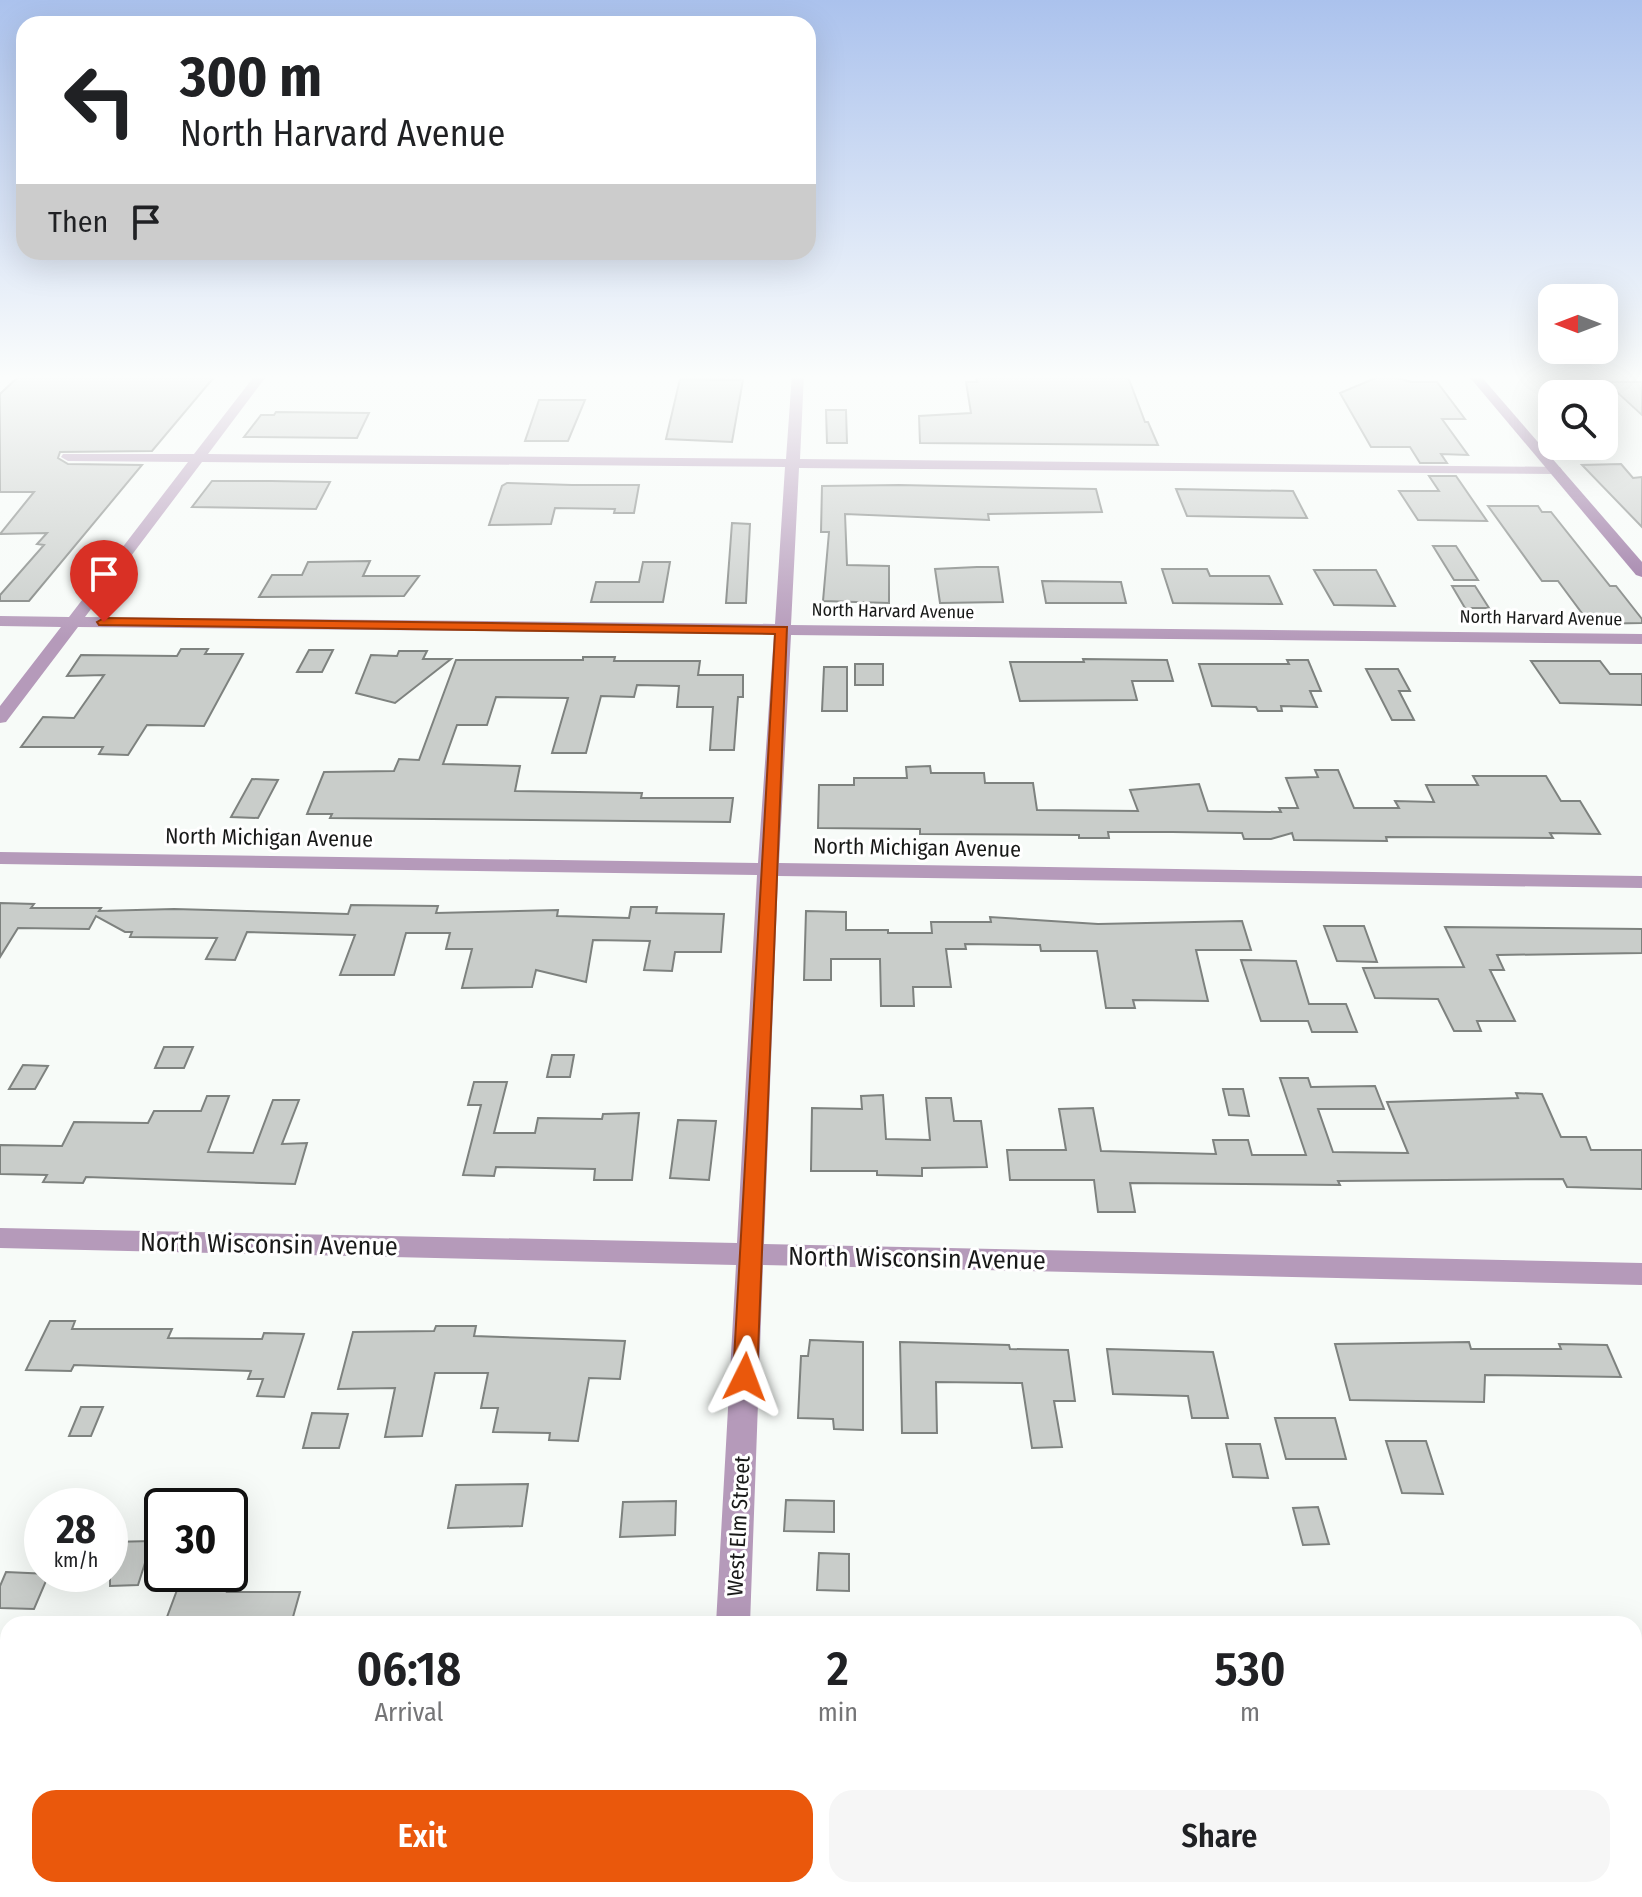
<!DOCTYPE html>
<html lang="en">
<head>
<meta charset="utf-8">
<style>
	:root { --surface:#fff; --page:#f6f6f6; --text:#202124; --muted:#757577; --accent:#ea580c }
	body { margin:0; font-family:"Fira Sans Condensed",sans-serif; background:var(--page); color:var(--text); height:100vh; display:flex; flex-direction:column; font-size:30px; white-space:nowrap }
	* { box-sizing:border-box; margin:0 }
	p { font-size:26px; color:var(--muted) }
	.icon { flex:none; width:44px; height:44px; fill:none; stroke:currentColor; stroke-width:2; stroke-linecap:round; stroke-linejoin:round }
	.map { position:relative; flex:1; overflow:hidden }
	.panel { position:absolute; left:0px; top:1616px; width:1642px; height:282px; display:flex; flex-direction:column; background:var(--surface); border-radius:24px 24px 0 0; box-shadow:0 8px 32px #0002 }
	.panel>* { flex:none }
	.top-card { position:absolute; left:16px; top:16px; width:800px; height:244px; border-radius:24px; box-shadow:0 8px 32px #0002; background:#fff; color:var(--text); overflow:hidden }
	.needle { width:52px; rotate:270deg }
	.fabs { position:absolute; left:1538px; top:284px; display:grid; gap:16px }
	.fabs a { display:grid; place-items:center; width:80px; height:80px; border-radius:16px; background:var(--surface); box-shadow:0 8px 32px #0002; font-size:40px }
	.speed { position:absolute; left:24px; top:1488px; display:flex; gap:16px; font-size:40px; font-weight:700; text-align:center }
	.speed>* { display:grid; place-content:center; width:104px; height:104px; border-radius:50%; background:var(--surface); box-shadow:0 8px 32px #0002; line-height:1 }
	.speed small { font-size:20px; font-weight:400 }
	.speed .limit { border:4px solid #111; border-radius:12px; background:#fff; color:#111 }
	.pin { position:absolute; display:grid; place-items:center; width:68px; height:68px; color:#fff; margin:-82px -34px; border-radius:50% 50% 50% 0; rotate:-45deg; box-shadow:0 0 8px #0007 }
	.pin .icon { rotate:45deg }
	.me { position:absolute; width:88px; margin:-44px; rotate:3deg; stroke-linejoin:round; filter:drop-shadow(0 0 6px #0008) }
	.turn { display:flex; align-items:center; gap:28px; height:168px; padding:0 32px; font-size:36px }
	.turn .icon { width:104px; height:104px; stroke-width:2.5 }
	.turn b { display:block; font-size:56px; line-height:68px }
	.then { display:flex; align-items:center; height:76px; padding:0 32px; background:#0003; gap:16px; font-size:30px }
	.eta { display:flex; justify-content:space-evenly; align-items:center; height:136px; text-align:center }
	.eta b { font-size:48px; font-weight:600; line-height:56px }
	.primary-button { display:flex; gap:16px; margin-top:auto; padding:16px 32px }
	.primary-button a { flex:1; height:92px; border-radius:24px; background:var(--accent); color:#fff; font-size:32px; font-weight:600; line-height:92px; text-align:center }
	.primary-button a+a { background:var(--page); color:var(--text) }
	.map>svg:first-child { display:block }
</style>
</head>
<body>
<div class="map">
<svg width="1642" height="1897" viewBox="0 0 1642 1897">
	<rect width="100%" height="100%" fill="#f7fbf8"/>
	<path fill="#c9cdca" stroke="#7e827f" stroke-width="2" d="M975,374H1127L1145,422H1148L1158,445L920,443L919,416L971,413L966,382H977Z
		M1385,374L1411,382H1437L1465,419H1442L1468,455L1441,454L1447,463H1420L1410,447H1371L1340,393Z
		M215,376L152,451L60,452L58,458L68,464L142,465L29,601H0V595L44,545L37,544L47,533L0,534L34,492H0V394L18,377Z
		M680,379L743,380L732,442L666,439Z
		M1606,382H1642V415Z
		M539,400H585L568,441H525Z
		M826,410H846L847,443H827Z
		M276,412L369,413L357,438L244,437L261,415H274Z
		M1621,464L1633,478L1642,477V527L1582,465Z
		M1429,476H1456L1487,521L1418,520L1399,491H1439Z
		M212,481H271L330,482L316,509L192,507Z
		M507,483L572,485H639L634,513H614L615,509L555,508L551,524L489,525L502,486Z
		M899,485L1096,489L1102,512L988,514L989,520L845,514L847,565L889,566V603L823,601L829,532H821L822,486Z
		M1176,489L1293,491L1307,518L1187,516Z
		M1488,506H1538L1542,512H1551L1610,586H1616L1642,619V623L1590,624L1558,581H1542Z
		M732,523L750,524L746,603H726Z
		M1433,546H1456L1478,580H1454Z
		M370,561L363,576H419L404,596L259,597L272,575H302L308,562Z
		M643,562H670L663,602H591L596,582H639Z
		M977,567H998L1003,602L940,603L935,569Z
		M1162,569H1207L1210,576H1269L1282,604L1173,603Z
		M1314,570H1376L1395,606L1334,605Z
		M1042,581L1121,582L1126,603H1046Z
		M1452,586H1475L1489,608H1465Z
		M181,649H208L205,654H243L204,726L147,725L128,755L99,754L103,747H21L43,717L74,718L104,675L67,676L81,655L177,656Z
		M309,650H333L322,672H297Z
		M399,651H427L423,659H451L395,703L356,693L371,655L397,656Z
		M583,657H615L614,661H700L698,675H743V697H738L734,750H710L713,707H677L679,686L637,685L634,697L601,696L586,753H552L568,698L496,697L487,725H457L443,764L520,766L515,791L642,793L641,798H733L730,822L330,818L332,814H307L324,772L394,771L399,759L419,760L456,660H583Z
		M1083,659L1167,660L1173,681H1132L1137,700L1020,701L1010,662H1084Z
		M1287,660H1308L1321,691H1310L1317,707L1281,706L1282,711H1258L1256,707L1212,706L1199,664H1289Z
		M1531,661H1600L1610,674H1642V705L1560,703Z
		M855,664H883V685H855Z
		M824,667H847V711H822Z
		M1366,669H1398L1410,691H1399L1414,720H1392Z
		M930,766L931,773H984L985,783H1033L1037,810L1138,811L1130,790L1199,784L1208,811L1281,812L1279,808H1298L1286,778L1318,777L1315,770H1338L1354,808H1399L1395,801L1434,802L1426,785H1478L1473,776H1546L1561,801H1580L1600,834L1550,833L1553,838L1386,837L1387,841L1294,840L1292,833L1271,839H1244L1242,833L1172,832H1108L1109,838H1079V835L920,834V829L818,828L819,785H854V778H907L906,767Z
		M252,779L278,780L258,818L231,817Z
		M0,903L34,904L31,908H101L99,911L174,909L348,914L351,905L438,906L436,913L558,910L557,916L629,918L631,907H657L656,913L724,914L721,952H675L672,971L644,970L650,941L593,940L586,982L536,970L532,987L462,988L472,949H446L450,933H406L394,975H340L355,935L247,932L235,960L206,959L217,938L130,937L132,932H125L96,916L89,929L18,928L0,957Z
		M806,911L846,912V930H888V933H932L931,922H991L990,917L1098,924L1242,921L1251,950H1196L1208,1001L1133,1000L1135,1008H1106L1097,951H1041L1040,945L965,944L966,949H946L951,987H913L914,1006H881L880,959H831V980H804Z
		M1324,926H1364L1377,962L1337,961Z
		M1445,927L1642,929V953L1497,955L1504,970H1490L1515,1021H1477L1481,1031H1454L1438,999L1375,998L1363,968L1464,967Z
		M1241,960L1296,961L1309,1004H1346L1357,1032H1312L1308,1021H1261Z
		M164,1047H193L184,1068H155Z
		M552,1055H574L570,1077H547Z
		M23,1065L48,1066L35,1089H9Z
		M1280,1078H1308L1311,1087L1375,1086L1384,1109H1318L1333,1152L1408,1153L1387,1102L1518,1098L1516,1093L1542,1094L1561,1137H1586L1591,1150H1642V1189L1567,1187L1563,1179L1338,1181L1340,1185L1130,1183L1135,1212H1098L1094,1180H1010L1007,1150H1066L1059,1109L1093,1108L1101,1151L1216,1154L1213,1140H1248L1252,1155H1306Z
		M474,1082H507L494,1133H535L538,1118L602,1119L603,1114L639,1113L632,1180H594L595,1169L496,1167L494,1176L463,1175L481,1105H468Z
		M1223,1089H1243L1249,1116L1229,1115Z
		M883,1095L886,1139L930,1140L926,1098H951L954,1121H981L987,1167L922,1168V1176L877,1175V1171H811L812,1108L862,1109L861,1096Z
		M207,1096H229L208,1152L253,1153L273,1100H299L282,1144L307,1143L295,1184L86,1177L83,1183L43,1182L47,1175L0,1174V1145L62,1146L74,1122L148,1123L154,1111H201Z
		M678,1120L716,1121L709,1180L670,1178Z
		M50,1321H75L72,1329H172L168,1338L262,1339L264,1333L304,1334L284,1397L257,1396L263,1379H248L251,1371L74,1365L71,1371L26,1370Z
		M436,1326H476L474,1336L625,1341L620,1379L589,1378L578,1441L549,1440L550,1433L493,1432L498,1408H481L488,1373H435L422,1436L385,1437L395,1388L338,1389L353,1332L434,1331Z
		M810,1340L863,1342V1430L834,1429L833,1419L798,1418L801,1356H808Z
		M900,1342L1009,1345L1010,1349L1068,1350L1075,1401H1054L1062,1447L1032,1448L1022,1383L936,1382L937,1433H902Z
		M1469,1342L1471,1349H1561L1559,1344L1607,1345L1621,1377L1485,1375L1484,1402L1350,1400L1335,1344Z
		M1107,1349L1213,1352L1228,1418H1192L1188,1396L1113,1394Z
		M81,1407H103L91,1436H69Z
		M312,1413L348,1414L339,1448H303Z
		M1275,1418H1335L1346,1459H1286Z
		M1386,1441H1426L1443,1494L1402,1493Z
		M1226,1444H1260L1268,1478L1233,1477Z
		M528,1484L522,1526L448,1528L456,1485Z
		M786,1500L834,1501V1532L784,1531Z
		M676,1501L675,1535L620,1537L623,1502Z
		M1318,1507L1329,1544L1303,1545L1293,1508Z
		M152,1541L138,1585L110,1586V1542Z
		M819,1553L849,1554V1591L817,1590Z
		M6,1572L49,1574L34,1609L0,1608V1586Z
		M183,1574H233L227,1592H300L291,1624H250L251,1618L167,1617Z"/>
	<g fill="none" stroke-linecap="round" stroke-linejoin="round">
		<path fill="#b59aba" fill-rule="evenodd" d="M256,374H268L208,454L786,459L792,374H804L800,459L1560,467L1562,470L1555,474L799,468L791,625L1642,634V644L791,635L779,863L1642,876V888L778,876L764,1244L1642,1263V1285L763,1265L750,1624H716L736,1265L0,1248V1228L737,1243L757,875L0,864V852L758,863L774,634L78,627L6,722L0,723V706L61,627L0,626V616L69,617L188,462L68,461L61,457L63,454H194ZM202,462L785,467L775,624L85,617Z
			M702,1890H740V1897H702Z"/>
		<path fill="#926b9b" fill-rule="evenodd" d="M1467,374H1479L1642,562V577L1636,575Z"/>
	</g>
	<linearGradient id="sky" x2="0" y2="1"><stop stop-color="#abc2ed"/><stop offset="0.59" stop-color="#fbfdfc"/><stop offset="1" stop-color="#fbfdfc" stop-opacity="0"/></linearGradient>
	<rect width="1642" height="639" fill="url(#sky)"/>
	<path fill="#ea580c" stroke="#983908" stroke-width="2" d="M104,618L787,627L757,1377L753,1385L745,1388L736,1385L733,1377L775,634L99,625L97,622Z"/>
	<g text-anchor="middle" stroke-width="6" stroke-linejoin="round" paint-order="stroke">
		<g font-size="18" fill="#181918" stroke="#fff">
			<text transform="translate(893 611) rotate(1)" y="6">North Harvard Avenue</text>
			<text transform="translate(1541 618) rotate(1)" y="6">North Harvard Avenue</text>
		</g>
		<g font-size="22" fill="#181918" stroke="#fff">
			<text transform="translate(269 837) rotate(1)" y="8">North Michigan Avenue</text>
			<text transform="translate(917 847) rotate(1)" y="8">North Michigan Avenue</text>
			<text transform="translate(738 1526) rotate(-87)" y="8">West Elm Street</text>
		</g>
		<g font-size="26" fill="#181918" stroke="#fff">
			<text transform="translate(269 1244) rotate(1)" y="9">North Wisconsin Avenue</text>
			<text transform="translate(917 1258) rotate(1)" y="9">North Wisconsin Avenue</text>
		</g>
	</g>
</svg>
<div class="fabs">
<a><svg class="needle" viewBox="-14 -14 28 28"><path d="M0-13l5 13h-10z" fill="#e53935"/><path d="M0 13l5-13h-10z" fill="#757577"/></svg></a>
<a><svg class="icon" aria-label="search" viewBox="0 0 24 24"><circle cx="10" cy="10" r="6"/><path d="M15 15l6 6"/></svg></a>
</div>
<div class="speed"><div>28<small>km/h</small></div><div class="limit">30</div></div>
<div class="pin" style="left:104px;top:622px;background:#d93025"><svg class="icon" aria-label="arrive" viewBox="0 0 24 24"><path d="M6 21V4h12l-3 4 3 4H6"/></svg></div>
<svg class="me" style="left:745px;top:1377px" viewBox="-20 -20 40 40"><path d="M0-17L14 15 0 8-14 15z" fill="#ea580c" stroke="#fff" stroke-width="4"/></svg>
<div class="top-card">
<div class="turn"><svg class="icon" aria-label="left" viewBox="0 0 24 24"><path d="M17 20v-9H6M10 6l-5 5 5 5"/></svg><div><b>300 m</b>North Harvard Avenue</div></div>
<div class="then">Then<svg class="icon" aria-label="arrive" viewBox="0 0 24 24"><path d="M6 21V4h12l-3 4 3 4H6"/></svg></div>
</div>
<section class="panel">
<div class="eta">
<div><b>06:18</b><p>Arrival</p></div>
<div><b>2</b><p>min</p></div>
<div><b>530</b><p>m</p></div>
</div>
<div class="primary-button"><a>Exit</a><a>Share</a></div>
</section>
</div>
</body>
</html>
